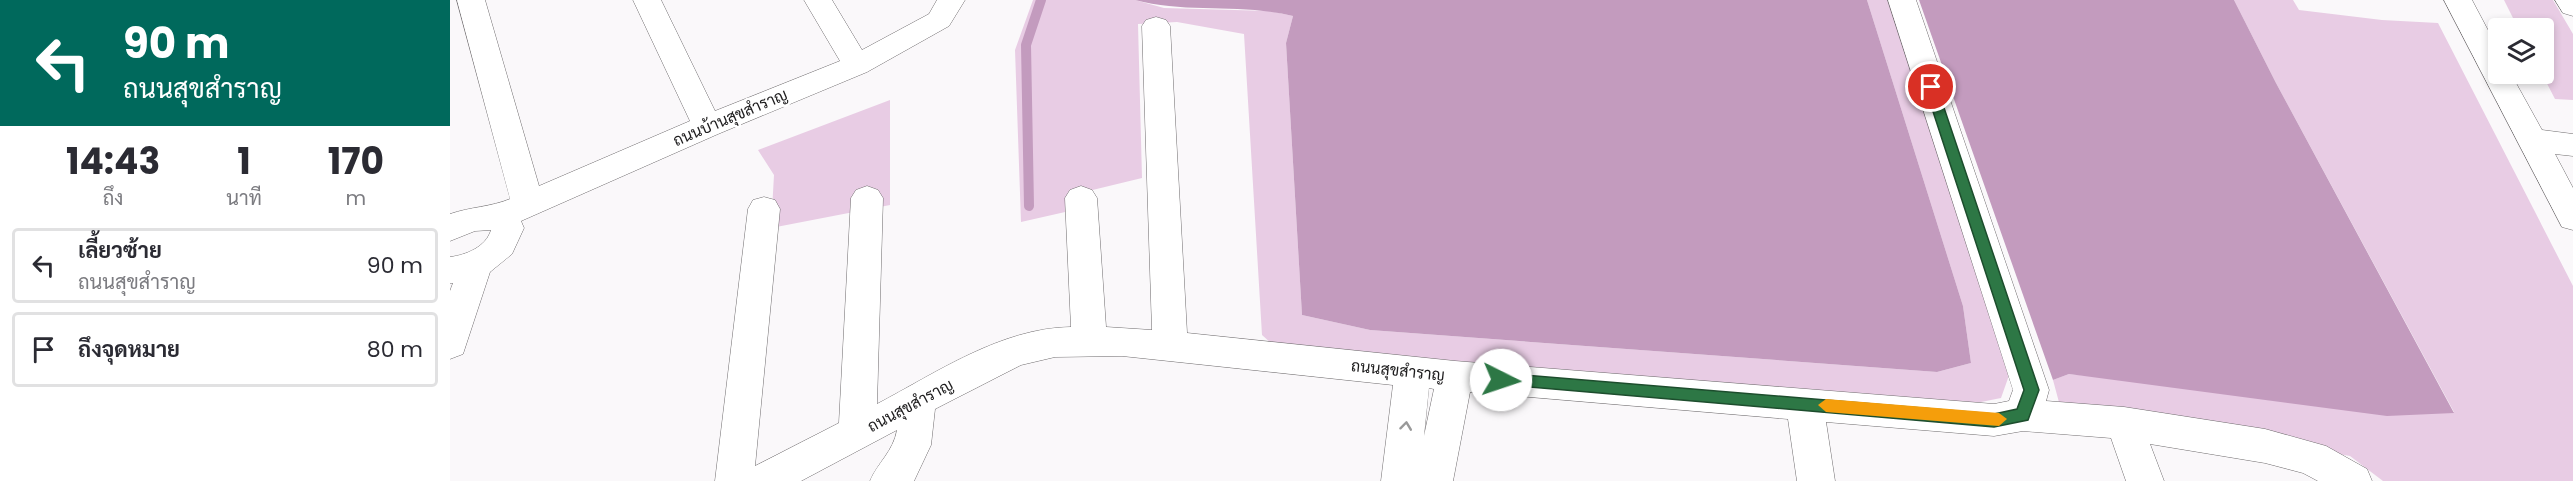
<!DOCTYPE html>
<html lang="th">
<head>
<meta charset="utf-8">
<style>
	:root { --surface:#fff; --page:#f7f7f7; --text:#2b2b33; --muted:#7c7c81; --line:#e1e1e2 }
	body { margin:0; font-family:Poppins,Sarabun,sans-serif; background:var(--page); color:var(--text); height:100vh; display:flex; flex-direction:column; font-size:22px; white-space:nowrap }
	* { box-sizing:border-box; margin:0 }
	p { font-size:20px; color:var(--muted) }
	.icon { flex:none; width:33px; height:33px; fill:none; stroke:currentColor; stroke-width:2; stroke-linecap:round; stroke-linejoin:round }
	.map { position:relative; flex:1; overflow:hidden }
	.sheet { display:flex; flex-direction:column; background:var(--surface); width:450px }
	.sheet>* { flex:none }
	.top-card { background:#00695c; color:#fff; overflow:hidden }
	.controls { position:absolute; left:2038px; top:18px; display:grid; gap:12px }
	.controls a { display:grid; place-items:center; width:66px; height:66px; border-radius:6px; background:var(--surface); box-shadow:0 3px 9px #0003; font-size:30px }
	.pin { position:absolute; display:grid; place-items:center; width:51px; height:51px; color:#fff; margin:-26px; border:3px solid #fff; border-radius:50%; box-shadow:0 2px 6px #0007 }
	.me { position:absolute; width:66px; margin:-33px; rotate:94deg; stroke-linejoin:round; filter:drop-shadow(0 0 4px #0008) }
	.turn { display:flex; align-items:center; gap:21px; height:126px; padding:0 24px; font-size:27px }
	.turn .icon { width:78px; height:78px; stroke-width:2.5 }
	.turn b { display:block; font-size:42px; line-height:51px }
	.eta { display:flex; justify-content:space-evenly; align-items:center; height:102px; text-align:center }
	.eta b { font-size:36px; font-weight:700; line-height:42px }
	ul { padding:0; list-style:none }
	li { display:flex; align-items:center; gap:18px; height:75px; margin:0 12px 9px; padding:0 12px; border:3px solid var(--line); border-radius:6px }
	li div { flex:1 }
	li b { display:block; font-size:22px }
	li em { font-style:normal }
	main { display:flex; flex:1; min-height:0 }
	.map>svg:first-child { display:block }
</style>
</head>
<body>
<main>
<section class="sheet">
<div class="top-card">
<div class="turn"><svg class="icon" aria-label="left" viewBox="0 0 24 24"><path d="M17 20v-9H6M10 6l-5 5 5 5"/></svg><div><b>90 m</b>ถนนสุขสำราญ</div></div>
</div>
<div class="eta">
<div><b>14:43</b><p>ถึง</p></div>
<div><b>1</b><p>นาที</p></div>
<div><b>170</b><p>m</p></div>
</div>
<ul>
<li><svg class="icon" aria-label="left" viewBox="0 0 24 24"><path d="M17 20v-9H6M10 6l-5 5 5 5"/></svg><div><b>เลี้ยวซ้าย</b><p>ถนนสุขสำราญ</p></div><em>90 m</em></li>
<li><svg class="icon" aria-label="arrive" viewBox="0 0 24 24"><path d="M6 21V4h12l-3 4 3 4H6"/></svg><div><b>ถึงจุดหมาย</b></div><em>80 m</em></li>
</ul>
</section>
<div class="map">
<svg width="2123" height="481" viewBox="0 0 2123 481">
	<rect width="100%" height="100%" fill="#faf8fa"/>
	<path fill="#e8cce4" d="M583,0H685L714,8L820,11L843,16L836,43L852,315L920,330L1487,372L1521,363L1513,306L1417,0H1438L1562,367L1551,398L1521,404L1315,391L823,345L812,335L794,34L727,22L688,24L692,178L626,194L624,210L571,222L565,50Z
		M1784,0H1843L1849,10L1932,20L1988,23L2123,286V481H1933L1900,456L1610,406L1603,380L1619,374L2004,412L1826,83Z
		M2054,0H2103L2123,34V100L2105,99L2092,74L2094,28H2068Z
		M440,100V205L321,228L324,175L308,150Z"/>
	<path fill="#c39bbe" d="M685,0H1417L1513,306L1521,363L1487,372L920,330L852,315L836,43L843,16C791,3 737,14 685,0Z
		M1469,0H1784L1826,83L2004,413L1937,416L1619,374L1603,380Z"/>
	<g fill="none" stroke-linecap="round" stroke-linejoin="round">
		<path stroke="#c39bbe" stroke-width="10" d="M579,206L576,45L591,0"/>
		<g stroke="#6f6c6e" stroke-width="1">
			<path id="minor" d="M7,0H35L89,186L240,121L183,0H211L265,111L390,61L354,0H382L412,50L479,14L487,0H515L499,26L417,72L268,134L71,221L74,228L62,254L40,272L13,354L0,359V291L3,283H0V257C16,255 36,247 41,230L25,231L0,241V214C20,207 41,207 60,199Z
				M1438,0H1466L1599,390L1596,401L1674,407L1815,429L1876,446L1917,469L1922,481H1868L1853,473L1815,463L1700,444L1714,481H1676L1661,438L1573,431L1544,436L1376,422L1385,481H1347L1338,419L1020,392L1003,481H931L943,385L672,356L605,357L571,365L485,409L481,445L464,481H420C428,462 443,452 447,430L351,481H265L298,209L303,200L314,197L325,200L330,209L305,466L389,423L401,198L406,190L417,186L428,190L433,198L427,404C486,373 551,328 621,327L615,198L620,190L631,186L642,190L647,198L656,327L702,330L692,26L696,20L706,17L716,20L720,26L737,333L1005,361L1544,404L1559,401L1563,390ZM979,388L984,389L974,436Z
				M1994,0H2022L2049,51V74H2061L2092,130L2123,134V156L2105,154L2123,188V230L2112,227Z
				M2105,0H2123V16L2113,13Z"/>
		</g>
		<use href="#minor" fill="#fff" fill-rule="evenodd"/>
	</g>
	<defs><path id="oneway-chevron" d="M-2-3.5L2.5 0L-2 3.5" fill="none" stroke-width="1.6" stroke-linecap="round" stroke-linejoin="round" transform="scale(1.5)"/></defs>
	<use stroke="#999" href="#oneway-chevron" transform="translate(956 426) rotate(-83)"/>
	<path fill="#2d7745" stroke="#1d4d2d" stroke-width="1.5" d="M1481,83L1487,87L1589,390L1578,420L1544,427L1046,384L1044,380L1051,373L1544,414L1567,409L1574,390L1475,87Z"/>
	<path fill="#f59e0b" d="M1376,399L1549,413L1557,419L1549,426L1376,412L1368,405Z"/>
	<g text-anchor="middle" stroke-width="5" stroke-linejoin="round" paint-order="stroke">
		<g font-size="16" fill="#1d1c1d" stroke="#fff">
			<text transform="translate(280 117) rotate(-23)" y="6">ถนนบ้านสุขสำราญ</text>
			<text transform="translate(948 370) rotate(6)" y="6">ถนนสุขสำราญ</text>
			<text transform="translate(460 405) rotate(-28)" y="6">ถนนสุขสำราญ</text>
		</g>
	</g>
</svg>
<div class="controls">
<a><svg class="icon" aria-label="layers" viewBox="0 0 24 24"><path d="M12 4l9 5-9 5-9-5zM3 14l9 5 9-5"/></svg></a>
</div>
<div class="pin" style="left:1481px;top:87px;background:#d93025"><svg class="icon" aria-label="arrive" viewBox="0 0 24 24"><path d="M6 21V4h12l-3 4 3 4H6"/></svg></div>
<svg class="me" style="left:1051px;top:380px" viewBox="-20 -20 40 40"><circle r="19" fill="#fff"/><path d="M0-13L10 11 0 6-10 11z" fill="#2d7745"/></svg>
</div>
</main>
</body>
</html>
